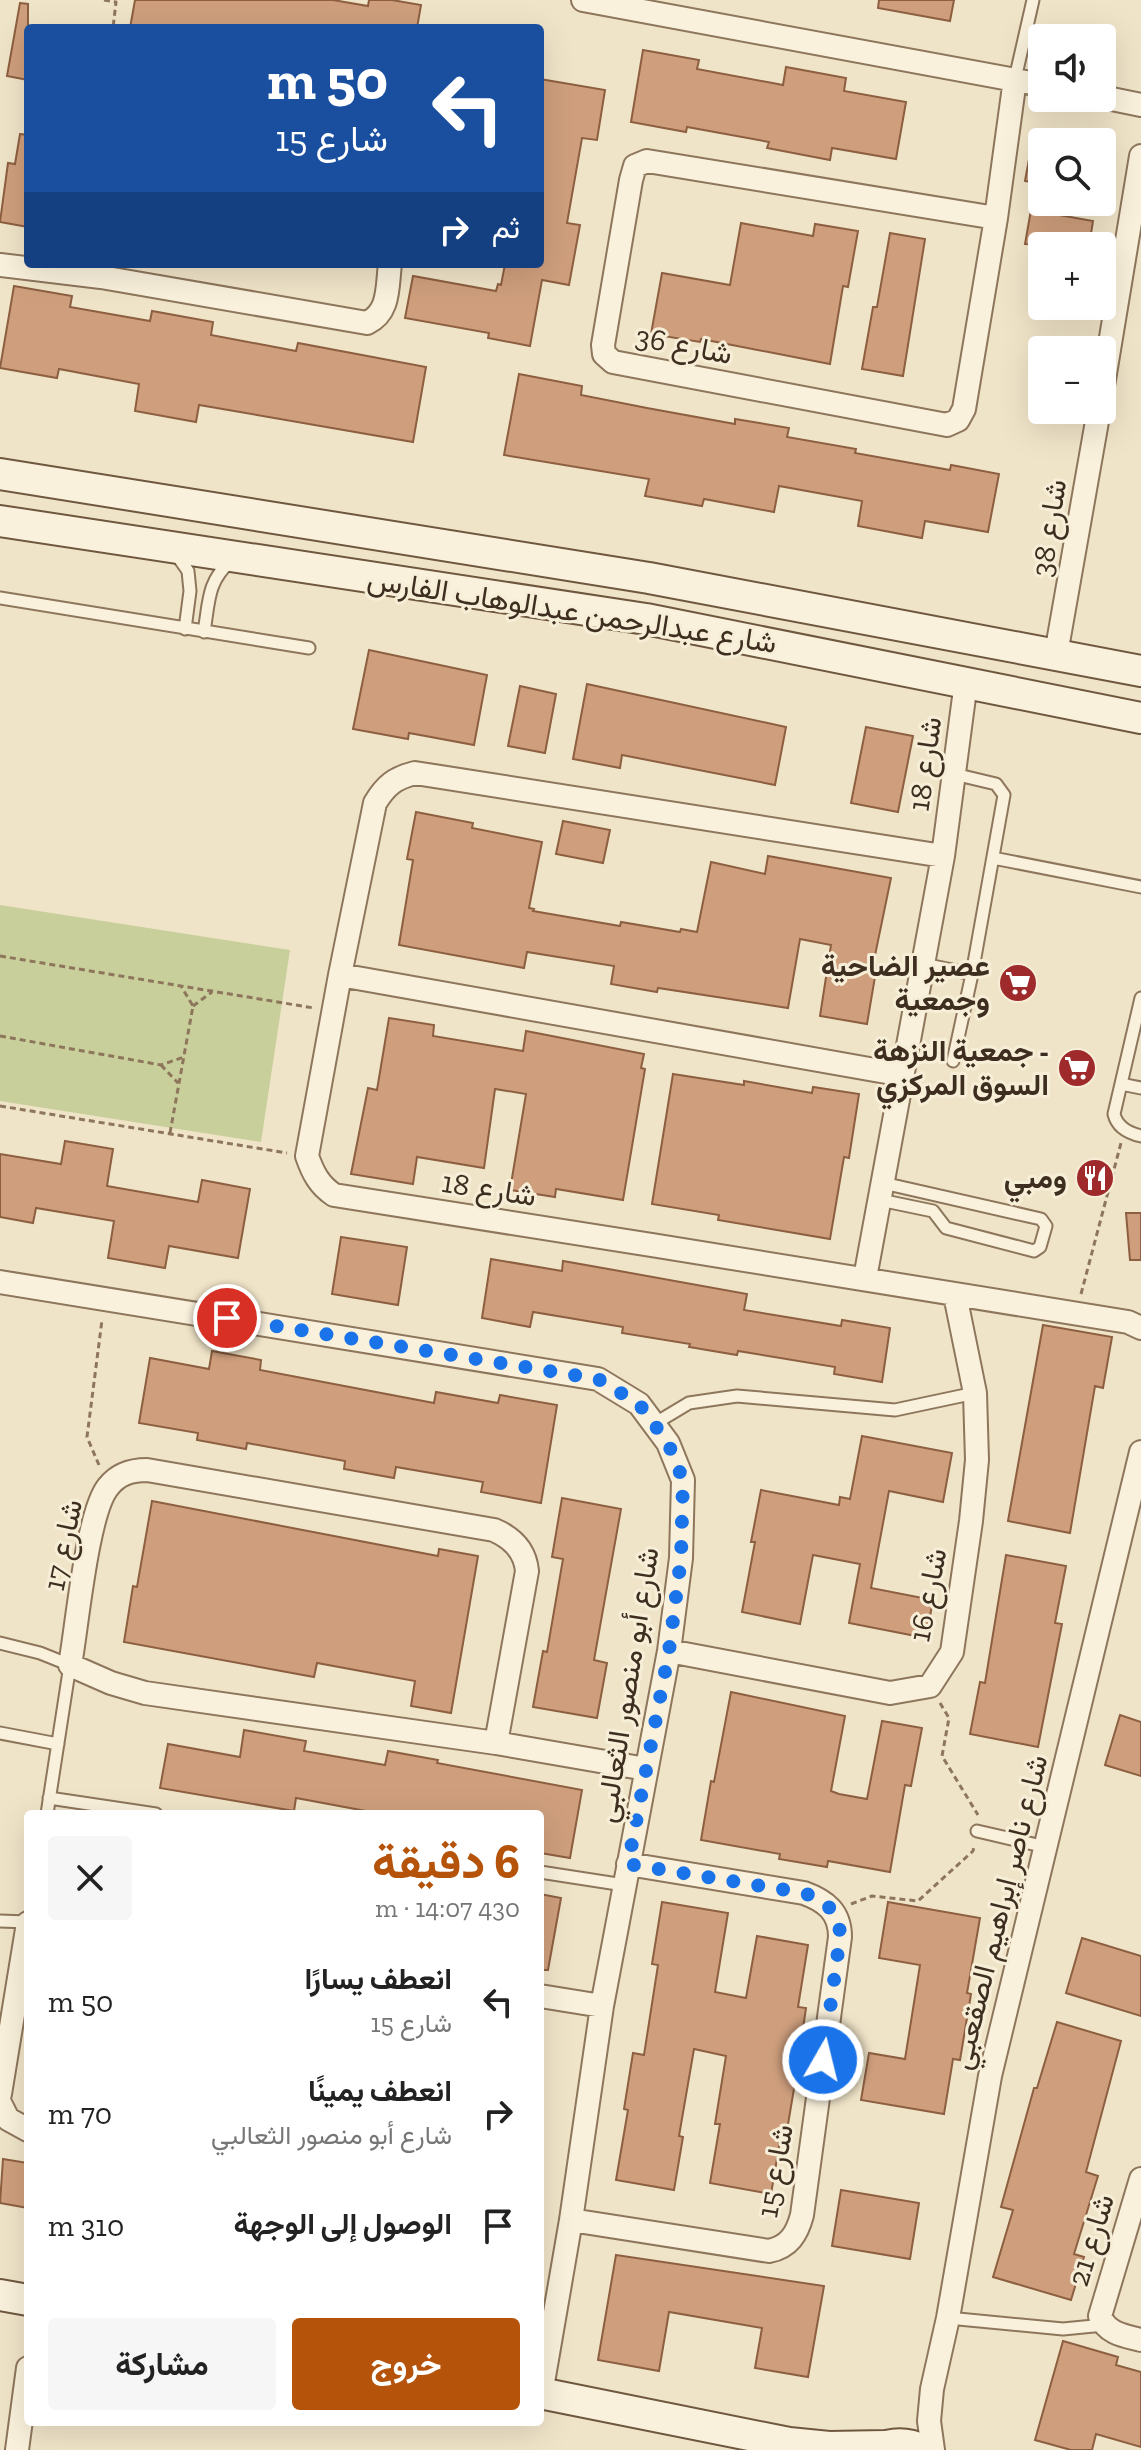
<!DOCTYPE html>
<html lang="ar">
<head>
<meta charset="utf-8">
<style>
	:root { --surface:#fff; --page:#f6f6f6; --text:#222; --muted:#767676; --accent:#b45309 }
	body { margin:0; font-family:"Zilla Slab",Vazirmatn,serif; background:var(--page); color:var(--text); direction:rtl; height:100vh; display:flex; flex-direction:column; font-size:30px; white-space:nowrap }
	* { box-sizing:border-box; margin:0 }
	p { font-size:26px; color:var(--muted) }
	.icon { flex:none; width:44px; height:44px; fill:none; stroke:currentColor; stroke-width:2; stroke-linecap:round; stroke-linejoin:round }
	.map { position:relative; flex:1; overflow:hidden; direction:ltr }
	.drawer { position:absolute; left:24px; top:1810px; width:520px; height:616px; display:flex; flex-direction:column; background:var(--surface); border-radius:8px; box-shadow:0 8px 32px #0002; direction:rtl }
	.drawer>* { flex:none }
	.hud { position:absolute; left:24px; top:24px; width:520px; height:244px; border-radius:8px; box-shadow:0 8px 32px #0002; direction:rtl; background:#1a4fa0; color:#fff; overflow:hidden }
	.controls { position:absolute; left:1028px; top:24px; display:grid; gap:16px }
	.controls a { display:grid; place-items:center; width:88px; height:88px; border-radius:8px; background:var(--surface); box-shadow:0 8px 32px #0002; font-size:40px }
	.pin { position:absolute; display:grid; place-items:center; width:68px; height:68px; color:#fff; margin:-34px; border:4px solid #fff; border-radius:50%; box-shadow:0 2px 8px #0007 }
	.me { position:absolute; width:88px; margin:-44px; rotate:8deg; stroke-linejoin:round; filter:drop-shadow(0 0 6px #0008) }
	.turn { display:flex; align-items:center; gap:28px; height:168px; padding:0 24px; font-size:36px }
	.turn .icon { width:104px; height:104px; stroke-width:2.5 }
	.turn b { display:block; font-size:56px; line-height:68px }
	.then { display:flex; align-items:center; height:76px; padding:0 24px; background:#0003; gap:16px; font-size:30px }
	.round { display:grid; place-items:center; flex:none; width:84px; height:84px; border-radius:8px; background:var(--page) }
	.summary { display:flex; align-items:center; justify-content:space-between; height:136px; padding:0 24px }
	h1 { font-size:48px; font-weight:700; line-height:60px; color:var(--accent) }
	.primary-button { display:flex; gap:16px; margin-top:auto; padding:16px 24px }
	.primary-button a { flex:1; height:92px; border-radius:8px; background:var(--accent); color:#fff; font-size:32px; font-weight:700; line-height:92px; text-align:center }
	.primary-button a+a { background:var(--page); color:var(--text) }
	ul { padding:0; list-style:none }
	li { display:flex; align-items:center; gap:24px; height:112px; padding:0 24px }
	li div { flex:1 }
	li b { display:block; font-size:30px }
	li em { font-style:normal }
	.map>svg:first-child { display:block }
</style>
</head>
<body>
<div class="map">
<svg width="1141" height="2450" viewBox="0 0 1141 2450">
	<rect width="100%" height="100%" fill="#f0e4c8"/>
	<path fill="#c9cf9b" d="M0,905L290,950L261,1142L0,1101Z"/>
	<path fill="#cf9f7d" stroke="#8d5f41" stroke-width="2" d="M135,0H333L368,6L369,0H392L421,5L417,28H130Z
		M879,0H954L950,21L878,8Z
		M20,3L28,4V80L7,76Z
		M643,50L699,60L697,69L783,85L786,67L846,78L844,91L906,102L896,159L832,148L830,160L767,148L769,142L687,127L686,132L631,122Z
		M540,79L605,90L597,140L582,138L567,223L580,225L569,285L542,280L530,346L488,338L489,333L405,318L413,276L496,291L498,284L501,285L505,264H540Z
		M1034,132L1042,133V184L1025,181Z
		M20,134L28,135V227L0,222L8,163L15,164Z
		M1031,210L1093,221L1089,246L1025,244Z
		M741,223L813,236L815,224L858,231L848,287L843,286L830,364L701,339L700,342L651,334L662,273L730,285Z
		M890,233L925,239L903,376L862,369L873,307H877Z
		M14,286L72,296L70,307L150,321L152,311L213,322L211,335L296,351L298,343L426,367L413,442L199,405L196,422L135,411L139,384L59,369L57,378L0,368Z
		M519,374L582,386L581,395L647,408L735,424V419L789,428L787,437L856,449L855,453L950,470L951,465L999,474L988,532L925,521L922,538L858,526L862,501L779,486L774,512L704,499L702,506L645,496L649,479L504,455Z
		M369,650L487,675L474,745L409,733L408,739L353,729Z
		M587,684L786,727L775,785L622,755L620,768L573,759Z
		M520,686L556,694L545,753L508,746Z
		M866,727L913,736L898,812L851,803Z
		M416,812L473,823L472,828L542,842L529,908L534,909L533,911L620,926L621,922L680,932L681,929L697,932L711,862L765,874L768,856L891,878L873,965H877L867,1024L820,1016L831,945L800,939L788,1008L658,988L657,992L611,984L614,966L527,952L524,968L399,945L413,860L407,859Z
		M563,821L610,830L603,863L556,854Z
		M389,1018L434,1025L433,1036L523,1051L526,1031L644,1054L641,1068L645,1069L623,1200L556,1189L555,1197L510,1190L526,1094L495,1089L484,1168L417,1157L413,1184L351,1174L368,1088L377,1090Z
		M673,1074L744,1085V1081L812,1093L813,1087L859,1094L849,1158L844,1157L830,1239L718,1220L719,1215L652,1204Z
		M65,1141L113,1149L107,1186L198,1202L202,1180L250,1189L238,1258L169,1246L165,1268L108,1258L114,1221L36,1208L33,1223L0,1217V1154L61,1164Z
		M1126,1213H1141V1260H1130Z
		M341,1237L407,1247L398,1305L332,1294Z
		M491,1259L562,1271L563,1261L614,1270L747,1294L744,1310L841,1326L842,1320L890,1328L882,1382L834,1374L835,1367L738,1351L737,1355L689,1347L690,1344L622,1333L623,1327L533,1312L530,1327L482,1318Z
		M1043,1325L1112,1337L1103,1388L1095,1386L1070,1533L1008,1521Z
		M212,1351L261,1360L260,1370L434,1403L436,1392L498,1403L500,1395L557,1405L541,1503L481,1492L483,1482L396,1467L394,1478L344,1469L345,1461L247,1443L246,1449L197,1440L198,1433L139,1423L150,1358L209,1369Z
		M862,1436L952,1453L943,1502L889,1491L871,1588L933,1600L926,1638L849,1623L860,1564L813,1555L800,1624L742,1612L755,1542H751L761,1490L839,1505L840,1497L850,1499Z
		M562,1498L621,1509L594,1660L607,1663L597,1718L533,1707L543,1651L547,1652L563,1559L552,1557Z
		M152,1501L438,1556L439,1549L478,1556L451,1713L411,1706L415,1681L317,1663L314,1677L124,1642L133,1586L137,1587Z
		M1006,1555L1066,1566L1055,1623L1062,1624L1038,1747L970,1734L980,1682L985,1683Z
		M731,1692L845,1716L831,1791L839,1794L867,1799L882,1721L922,1728L911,1786L905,1785L890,1872L828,1861L827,1867L779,1859L780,1854L701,1840L711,1781L714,1782Z
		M1120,1715L1141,1722V1776L1105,1765Z
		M244,1730L306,1741L304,1751L385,1765L388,1751L438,1760L437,1763L582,1790L570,1858L540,1853V1814H382L296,1798L294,1811L160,1788L168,1744L240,1757Z
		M540,1894L561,1898L548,1970H540Z
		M662,1902L728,1913L715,1992L746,1998L757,1936L808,1945L798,2007L806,2008L796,2077L786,2136L781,2135L771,2194L710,2183L720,2124H715L726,2056L694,2049L679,2136L683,2137L674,2190L616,2180L628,2110L624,2109L633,2053L644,2055L658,1965L652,1964Z
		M888,1902L980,1918L967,1993L971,1994L960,2060L953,2059L944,2114L861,2100L869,2053L905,2059L920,1965L879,1958Z
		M1082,1938L1141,1956V2016L1066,1993Z
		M1057,2022L1121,2041L1086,2172L1098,2176L1074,2254L1084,2257L1071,2300L993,2277L1013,2210L1001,2207L1034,2088H1037Z
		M3,2159L28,2163V2208L0,2203Z
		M841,2190L919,2203L910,2259L832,2246Z
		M616,2255L824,2286L808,2377L755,2368L762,2328L669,2312L659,2371L598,2360Z
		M1063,2341L1118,2357L1116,2365L1141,2372V2447L1096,2434L1092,2450H1071L1035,2440Z"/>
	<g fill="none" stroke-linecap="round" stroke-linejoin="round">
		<g stroke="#8d765c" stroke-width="15">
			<path id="lane" d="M1015,79L1033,0
				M176,554L188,571L190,591L185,629
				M0,598L309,648
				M204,632C209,603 207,581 231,561
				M993,858L1141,887
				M923,964L972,974
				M1141,998L1114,1114C1117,1127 1128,1133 1141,1136
				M953,1061L972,974L1004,795L996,784L954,774
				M1121,1084L1141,1088
				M880,1200L933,1211L946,1228L1034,1251L1040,1247L1046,1226L1041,1219L883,1183
				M654,1424L689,1403L737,1396L895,1410L975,1393
				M0,1643L40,1653L70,1665L47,1814
				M0,1733L58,1744
				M49,1798L156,1814
				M977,1831L1046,1847
				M540,1872L624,1885
				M0,1921L28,1922
				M948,2318L1063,2329L1104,2325"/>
		</g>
		<g stroke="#8d765c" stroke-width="26">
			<path id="street" d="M583,0L1042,85
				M1102,97L1141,105
				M996,218L647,161L635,166L631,180L603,345L604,354L613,362L947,425L958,420L964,409L996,218L1015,79
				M0,265L101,277L367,323C390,312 387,287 390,264
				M1102,392L1141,156
				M1056,654L1099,410
				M943,856L415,773C395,778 386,785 375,803L340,975L307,1156C313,1173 319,1185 334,1195C599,1236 863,1279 1128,1322L1141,1328
				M340,975L903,1075
				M865,1278L943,856L966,682
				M0,1282L598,1379L639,1404L668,1443L683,1480L681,1558L669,1651L602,2006L571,2220L541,2394
				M669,1651L890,1693L930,1686L952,1652L971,1521L977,1460L975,1393L955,1295
				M496,1743L527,1571C525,1551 513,1538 494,1530L147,1470C131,1470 118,1474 108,1487C87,1513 77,1627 70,1665L111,1683L145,1693L496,1743L646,1769
				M540,1996L602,2006
				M0,2094L28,1923
				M0,2103L8,2119L28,2130
				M1141,2179L1100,2316C1107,2334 1125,2336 1141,2340
				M571,2220L769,2251C789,2247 797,2234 802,2215L840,1937C840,1912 826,1901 804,1893L628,1864
				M17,2450L28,2368
				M933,2450L929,2421L932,2389L948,2318L990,2076L1141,1452"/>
		</g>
		<g stroke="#6f573f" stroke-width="34">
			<path id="secondary" d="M0,474L649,578L1141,671
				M0,521L646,619L1141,718
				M0,2295L28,2300
				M540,2393L789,2443L829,2447L885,2446
				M877,2450C893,2442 908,2443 923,2450"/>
		</g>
		<path stroke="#8d765c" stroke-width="3" stroke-dasharray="6 4" stroke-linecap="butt" d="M104,0L116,2L113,28
			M0,956L314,1008
			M193,1006L212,992
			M0,1036L161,1065L184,1057
			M161,1065L178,1083
			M0,1106L287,1153
			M170,1133L193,1006L181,986
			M1081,1294L1121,1143
			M99,1465L87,1437L102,1320
			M940,1703L949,1718L942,1756L978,1815
			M851,1904L872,1896L918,1901L973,1851L974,1846"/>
		<use href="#lane" stroke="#faf1dc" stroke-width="11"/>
		<use href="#street" stroke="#faf1dc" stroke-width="22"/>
		<use href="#secondary" stroke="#faf1dc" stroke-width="30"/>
	</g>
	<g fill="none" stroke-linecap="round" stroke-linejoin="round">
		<path stroke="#1a73e8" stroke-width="14" stroke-dasharray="0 25.2" d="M227,1318L598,1379L639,1404L668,1443L683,1480L681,1558L669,1651L628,1864L804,1893C826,1901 840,1912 840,1937L823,2060"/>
	</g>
	<defs>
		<g id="supermarket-disc" transform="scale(2)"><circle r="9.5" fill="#9e2a2b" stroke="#f7eed8"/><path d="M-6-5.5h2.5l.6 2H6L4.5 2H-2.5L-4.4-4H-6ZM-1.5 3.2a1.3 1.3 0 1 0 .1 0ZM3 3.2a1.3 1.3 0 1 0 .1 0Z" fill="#fff"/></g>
		<g id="restaurant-disc" transform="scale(2)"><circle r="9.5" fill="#9e2a2b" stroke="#f7eed8"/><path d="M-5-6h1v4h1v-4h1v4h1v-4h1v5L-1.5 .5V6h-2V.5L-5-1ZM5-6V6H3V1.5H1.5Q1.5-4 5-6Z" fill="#fff"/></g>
	</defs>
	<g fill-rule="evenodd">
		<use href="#supermarket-disc" x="1018" y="983"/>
		<use href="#supermarket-disc" x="1077" y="1068"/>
		<use href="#restaurant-disc" x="1095" y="1178"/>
	</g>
	<g text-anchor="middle" stroke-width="6" stroke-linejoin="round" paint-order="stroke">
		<g font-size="30" fill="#3d2e20" stroke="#f7eed8">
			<text transform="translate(684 345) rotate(11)" y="10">شارع 36</text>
			<text transform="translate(1049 528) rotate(-81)" y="10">شارع 38</text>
			<text transform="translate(572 611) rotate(9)" y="10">شارع عبدالرحمن عبدالوهاب الفارس</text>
			<text transform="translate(925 764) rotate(-82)" y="10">شارع 18</text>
			<text transform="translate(489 1189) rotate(9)" y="10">شارع 18</text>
			<text transform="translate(63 1545) rotate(-78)" y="10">شارع 17</text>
			<text transform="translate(928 1595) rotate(-79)" y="10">شارع 16</text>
			<text transform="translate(627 1685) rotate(-81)" y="10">شارع أبو منصور الثعالبي</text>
			<text transform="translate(999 1912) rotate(-76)" y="10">شارع ناصر إبراهيم الصقعبي</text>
			<text transform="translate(775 2171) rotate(-80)" y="10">شارع 15</text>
			<text transform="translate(1091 2240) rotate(-73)" y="10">شارع 21</text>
		</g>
		<g font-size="30" font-weight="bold" fill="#3d2e20" stroke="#f7eed8" text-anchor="end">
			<text x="990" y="976">عصير الضاحية<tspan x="990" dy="34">وجمعية</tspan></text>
			<text x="1049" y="1061">جمعية النزهة -<tspan x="1049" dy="34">السوق المركزي</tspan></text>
			<text x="1067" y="1188">ومبي</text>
		</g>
	</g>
</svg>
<div class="controls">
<a><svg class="icon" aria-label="sound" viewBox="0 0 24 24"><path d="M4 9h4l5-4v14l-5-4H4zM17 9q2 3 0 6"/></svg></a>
<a><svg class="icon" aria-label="search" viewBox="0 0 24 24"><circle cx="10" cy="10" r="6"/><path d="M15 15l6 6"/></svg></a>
<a>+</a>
<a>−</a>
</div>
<div class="pin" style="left:227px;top:1318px;background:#d93025"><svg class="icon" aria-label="arrive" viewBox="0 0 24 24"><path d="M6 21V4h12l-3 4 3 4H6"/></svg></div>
<svg class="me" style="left:823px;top:2060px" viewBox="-20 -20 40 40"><circle r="17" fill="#1a73e8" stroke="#fff" stroke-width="3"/><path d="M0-11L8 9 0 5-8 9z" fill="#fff"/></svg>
<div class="hud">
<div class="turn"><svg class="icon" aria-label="left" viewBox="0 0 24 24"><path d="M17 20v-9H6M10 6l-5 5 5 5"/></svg><div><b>50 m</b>شارع 15</div></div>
<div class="then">ثم<svg class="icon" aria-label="right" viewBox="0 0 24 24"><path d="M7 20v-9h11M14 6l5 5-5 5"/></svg></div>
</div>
<section class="drawer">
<div class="summary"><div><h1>6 دقيقة</h1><p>430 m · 14:07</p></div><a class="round"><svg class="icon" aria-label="close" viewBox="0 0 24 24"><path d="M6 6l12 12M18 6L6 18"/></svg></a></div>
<ul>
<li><svg class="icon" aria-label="left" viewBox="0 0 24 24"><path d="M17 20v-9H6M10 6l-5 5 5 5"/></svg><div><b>انعطف يسارًا</b><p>شارع 15</p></div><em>50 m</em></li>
<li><svg class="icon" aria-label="right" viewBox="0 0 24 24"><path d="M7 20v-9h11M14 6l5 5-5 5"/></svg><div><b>انعطف يمينًا</b><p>شارع أبو منصور الثعالبي</p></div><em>70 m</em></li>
<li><svg class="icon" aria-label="arrive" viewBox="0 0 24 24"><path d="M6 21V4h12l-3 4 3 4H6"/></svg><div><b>الوصول إلى الوجهة</b></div><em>310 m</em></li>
</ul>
<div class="primary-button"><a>خروج</a><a>مشاركة</a></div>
</section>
</div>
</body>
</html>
